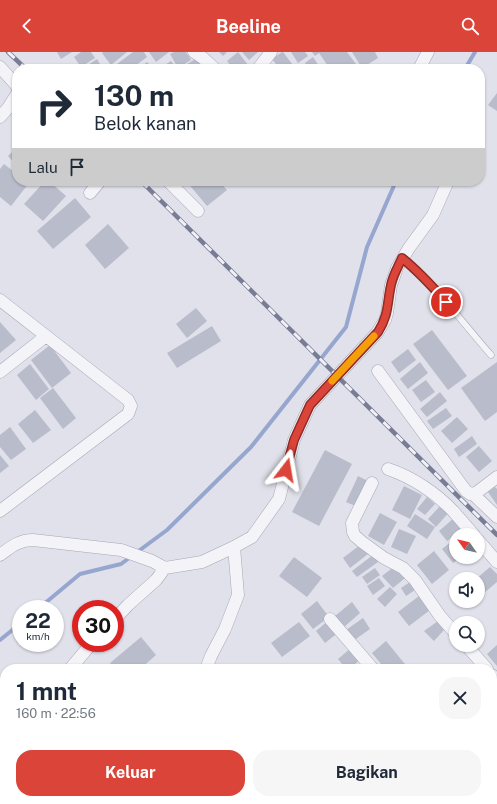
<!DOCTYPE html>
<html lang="id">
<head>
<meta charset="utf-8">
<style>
	:root { --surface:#fff; --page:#f6f6f7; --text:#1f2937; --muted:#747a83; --accent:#db4439 }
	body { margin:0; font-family:"Public Sans",sans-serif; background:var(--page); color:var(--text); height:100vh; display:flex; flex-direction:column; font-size:15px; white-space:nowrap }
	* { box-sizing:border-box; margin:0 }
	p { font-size:13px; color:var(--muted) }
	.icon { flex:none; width:22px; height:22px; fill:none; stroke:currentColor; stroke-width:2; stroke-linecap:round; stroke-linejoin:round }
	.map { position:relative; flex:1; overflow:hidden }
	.panel { position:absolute; left:0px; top:612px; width:497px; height:140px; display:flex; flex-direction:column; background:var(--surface); border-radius:16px 16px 0 0; box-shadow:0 1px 3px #0004 }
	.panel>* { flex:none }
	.hud { position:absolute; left:12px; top:12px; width:473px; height:122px; border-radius:16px; box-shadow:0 1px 3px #0004; background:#fff; color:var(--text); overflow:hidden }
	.needle { width:26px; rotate:304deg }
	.buttons { position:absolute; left:449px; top:476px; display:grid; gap:8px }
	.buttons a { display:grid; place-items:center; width:36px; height:36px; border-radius:50%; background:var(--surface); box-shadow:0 1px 3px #0004; font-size:20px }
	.speed { position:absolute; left:12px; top:548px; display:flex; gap:8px; font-size:20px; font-weight:700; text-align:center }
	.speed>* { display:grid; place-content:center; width:52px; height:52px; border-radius:50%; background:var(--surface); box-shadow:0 1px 3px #0004; line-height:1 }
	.speed small { font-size:10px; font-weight:400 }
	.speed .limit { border:6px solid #d22; background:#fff; color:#111 }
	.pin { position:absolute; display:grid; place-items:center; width:34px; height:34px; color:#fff; margin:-17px; border:2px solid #fff; border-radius:50%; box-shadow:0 1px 4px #0007 }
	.me { position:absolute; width:44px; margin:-22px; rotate:14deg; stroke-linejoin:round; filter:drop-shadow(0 0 3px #0008) }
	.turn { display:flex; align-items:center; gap:14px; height:84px; padding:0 16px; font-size:18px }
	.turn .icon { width:52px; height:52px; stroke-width:2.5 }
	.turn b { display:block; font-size:28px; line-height:34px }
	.then { display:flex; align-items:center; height:38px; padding:0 16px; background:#0003; gap:8px; font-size:15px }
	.round { display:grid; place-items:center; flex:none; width:42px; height:42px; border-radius:16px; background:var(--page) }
	.headline { display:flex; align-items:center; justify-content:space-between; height:68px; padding:0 16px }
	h1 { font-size:24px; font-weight:700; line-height:30px }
	.action { display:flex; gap:8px; margin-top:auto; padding:8px 16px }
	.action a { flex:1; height:46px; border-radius:16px; background:var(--accent); color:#fff; font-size:16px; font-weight:700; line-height:46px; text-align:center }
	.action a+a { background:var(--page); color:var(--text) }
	header { display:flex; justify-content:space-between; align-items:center; height:52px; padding:0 16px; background:var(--accent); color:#fff; font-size:18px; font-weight:700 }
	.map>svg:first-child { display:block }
</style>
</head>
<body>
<header><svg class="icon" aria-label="back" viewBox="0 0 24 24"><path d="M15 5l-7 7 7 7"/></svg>Beeline<svg class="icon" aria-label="search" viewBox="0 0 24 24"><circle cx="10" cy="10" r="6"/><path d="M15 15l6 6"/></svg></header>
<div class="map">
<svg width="497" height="752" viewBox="0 0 497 752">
	<rect width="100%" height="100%" fill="#e0e1ea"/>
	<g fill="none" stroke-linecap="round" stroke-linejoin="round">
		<path stroke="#97a6ce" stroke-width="4" d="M465,17L475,0
			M38,557L80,522L121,512L167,478L251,395L346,275L367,195L396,129
			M0,588L21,571"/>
	</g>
	<path fill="#b9bcca" d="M57,0H72L61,7Z
		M81,0H91L95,6L81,15L74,5Z
		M103,0H127L111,13L102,1Z
		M133,0H144L147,5L131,17H114L118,14L117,12Z
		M149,0H169L156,10Z
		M174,0H186L191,8L178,16L170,2Z
		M219,0H227L223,4Z
		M238,0L248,13L244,17H233L227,9Z
		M242,0H258L249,8Z
		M282,0H283L296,17H280L272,7Z
		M291,0H305L308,4L298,11Z
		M312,0H347L356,12L349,17H330L319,1L315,4Z
		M352,0H375L378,6L362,16Z
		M313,5L321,17H309L305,11Z
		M197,6L203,17H185L184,14Z
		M97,7L103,17H86L85,15Z
		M171,9L177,17H159Z
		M147,10L153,17H139Z
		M497,41V59L488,53Z
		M17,95V114L8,104Z
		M4,112L17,122V129H27L29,131L11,154L0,145V117Z
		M45,129H49L66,144L43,169L24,152Z
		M186,129H219L227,138L207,154Z
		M75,146L91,165L53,197L37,179Z
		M108,172L129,196L105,217L85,193Z
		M196,256L207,269L187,286L176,272Z
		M0,270L16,288L0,301Z
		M212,274L221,289L177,316L167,301Z
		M432,278L467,324L448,338L413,292Z
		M50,293L71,321L52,336L31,308Z
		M408,297L416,308L399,321L391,310Z
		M420,310L428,321L408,337L400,327Z
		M497,310V360L485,369L461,336Z
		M30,312L49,337L36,348L17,323Z
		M426,328L435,340L421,350L412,338Z
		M53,336L76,366L63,377L40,346Z
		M440,340L447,349L427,365L420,357Z
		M446,356L452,364L433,377L427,369Z
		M35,358L51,378L33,391L18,372Z
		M457,365L468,377L452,391L441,379Z
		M10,375L26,397L11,408L0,395V383Z
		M472,384L477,392L459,405L454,397Z
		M479,394L492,409L479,420L466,405Z
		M325,398L352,412L319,474L292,460Z
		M0,403L9,414L0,421Z
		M358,424L370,430L358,455L346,450Z
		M404,434L422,443L410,467L392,458Z
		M495,435L497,437V453L488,440Z
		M427,445L435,452L425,463L417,457Z
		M442,452L450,459L436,475L428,467Z
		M380,461L397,470L384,493L368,484Z
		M415,462L435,475L427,487L407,474Z
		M454,466L463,476L447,489L439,479Z
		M399,477L416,484L407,502L391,495Z
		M456,486V505H461L453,511L442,497Z
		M360,493L368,502L350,516L343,506Z
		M434,499L449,518L432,532L417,513Z
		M373,503L378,510L357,525L352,519Z
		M294,505L322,526L307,545L279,524Z
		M395,514L405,526L393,536L382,524Z
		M490,515L497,522V530L478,546V527H476Z
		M375,516L380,523L367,532L362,525Z
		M379,526L385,534L373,543L367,534Z
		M413,528L418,536L406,544L401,536Z
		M390,535L397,542L385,555L377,547Z
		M419,544L430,558L409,574L398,560Z
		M317,549L329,565L313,577L301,562Z
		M352,550L360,561L344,575L335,564Z
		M363,566L370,577L353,589L346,578Z
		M329,568L339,580L325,591L316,579Z
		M438,569L444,578L434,589L424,579Z
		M299,570L310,584L282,605L271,591Z
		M141,585L156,603L140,617H116L110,611Z
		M386,589L409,617H385L372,601Z
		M497,593V614L487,602Z
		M351,596L361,607L349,617H346L338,607Z
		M494,636L497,640V645L492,648V638Z
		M492,680L497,686V691L492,695Z
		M497,737V746L492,750L490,747H492V741Z
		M82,747H111L107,752H89Z
		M218,747H229L221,752Z
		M256,747H265L260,751Z
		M353,747H367L370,751L369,752H349Z
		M392,747H406L408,749L405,752H386Z
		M430,747H442L436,752H434Z
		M449,747H466L470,752H443Z"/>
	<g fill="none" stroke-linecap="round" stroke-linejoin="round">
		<g stroke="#a5a7b5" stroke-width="7">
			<path id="service" d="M402,206C436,234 462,270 491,303"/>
		</g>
		<g stroke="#a5a7b5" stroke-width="13">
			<path id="minor" d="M194,0L203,6L215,17
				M0,15L17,34
				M258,17L271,0
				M419,17L428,0
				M0,65L8,56L17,42
				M168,129L198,159
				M90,141L100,129
				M0,248L128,348L131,354L128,362L0,459
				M378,319L466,439L470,442L476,441L497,425
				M0,320L46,284
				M388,417C412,425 436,441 453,459C460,467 467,475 474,483
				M372,431L352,471L353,480L355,484L362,490L384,506L403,516L415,528L440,564L456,582
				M473,442L497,465
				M478,488L497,510
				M0,503C11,495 19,488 33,488L121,498L152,509L165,516L156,528L128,553L115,567
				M165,516L202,510L234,495L252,485L279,447L294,388L310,353L377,281L385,268L387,261L391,233L397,216L409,196L433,163L448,129
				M330,567L373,617
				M466,593L487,617
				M70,617L92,591
				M206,617L211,604L225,577L238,543L234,495
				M492,623L497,629
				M492,654L497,650
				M0,734L5,724
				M492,738L497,733
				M275,747L280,752
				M321,747L325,752
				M409,747L413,752
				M151,752L155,747
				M477,752L483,747"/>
		</g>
		<use href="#service" stroke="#f3f3f8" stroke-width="6"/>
		<use href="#minor" stroke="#f3f3f8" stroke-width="12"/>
		<g stroke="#787c95" stroke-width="4.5">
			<path id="rail" d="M8,0L26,17
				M141,129L497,483"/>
		</g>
		<use href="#rail" stroke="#eff1f7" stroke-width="3" stroke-dasharray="9" stroke-linecap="butt"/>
	</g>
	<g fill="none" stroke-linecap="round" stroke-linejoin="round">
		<g stroke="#8e2c25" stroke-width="10">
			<path id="route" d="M286,418L294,388L310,353L378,280C389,263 387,251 391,233C393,223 398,215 402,206C418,219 432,234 446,250"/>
		</g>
		<use href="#route" stroke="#db4439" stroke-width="7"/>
		<path stroke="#f59e0b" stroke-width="7" d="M332,329L374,284"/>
	</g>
</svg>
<div class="buttons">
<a><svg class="needle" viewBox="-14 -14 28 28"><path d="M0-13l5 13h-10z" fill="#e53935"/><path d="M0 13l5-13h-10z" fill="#747a83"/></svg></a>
<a><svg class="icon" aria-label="sound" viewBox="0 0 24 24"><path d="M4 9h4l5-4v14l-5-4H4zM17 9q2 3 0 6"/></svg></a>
<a><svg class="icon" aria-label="search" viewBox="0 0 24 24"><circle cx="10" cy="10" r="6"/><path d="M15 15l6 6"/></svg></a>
</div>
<div class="speed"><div>22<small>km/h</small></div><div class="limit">30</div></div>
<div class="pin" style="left:446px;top:250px;background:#d93025"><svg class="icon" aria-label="arrive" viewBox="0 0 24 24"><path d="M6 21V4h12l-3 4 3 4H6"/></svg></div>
<svg class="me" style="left:286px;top:418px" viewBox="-20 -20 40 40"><path d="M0-17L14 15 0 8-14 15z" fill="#db4439" stroke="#fff" stroke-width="4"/></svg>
<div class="hud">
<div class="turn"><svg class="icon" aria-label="right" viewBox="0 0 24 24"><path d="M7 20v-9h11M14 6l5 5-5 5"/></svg><div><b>130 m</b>Belok kanan</div></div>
<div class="then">Lalu<svg class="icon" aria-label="arrive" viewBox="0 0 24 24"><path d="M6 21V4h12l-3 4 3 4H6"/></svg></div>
</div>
<section class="panel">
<div class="headline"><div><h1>1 mnt</h1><p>160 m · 22:56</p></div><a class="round"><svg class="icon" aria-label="close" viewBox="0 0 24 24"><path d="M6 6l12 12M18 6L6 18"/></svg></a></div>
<div class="action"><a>Keluar</a><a>Bagikan</a></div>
</section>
</div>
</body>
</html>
